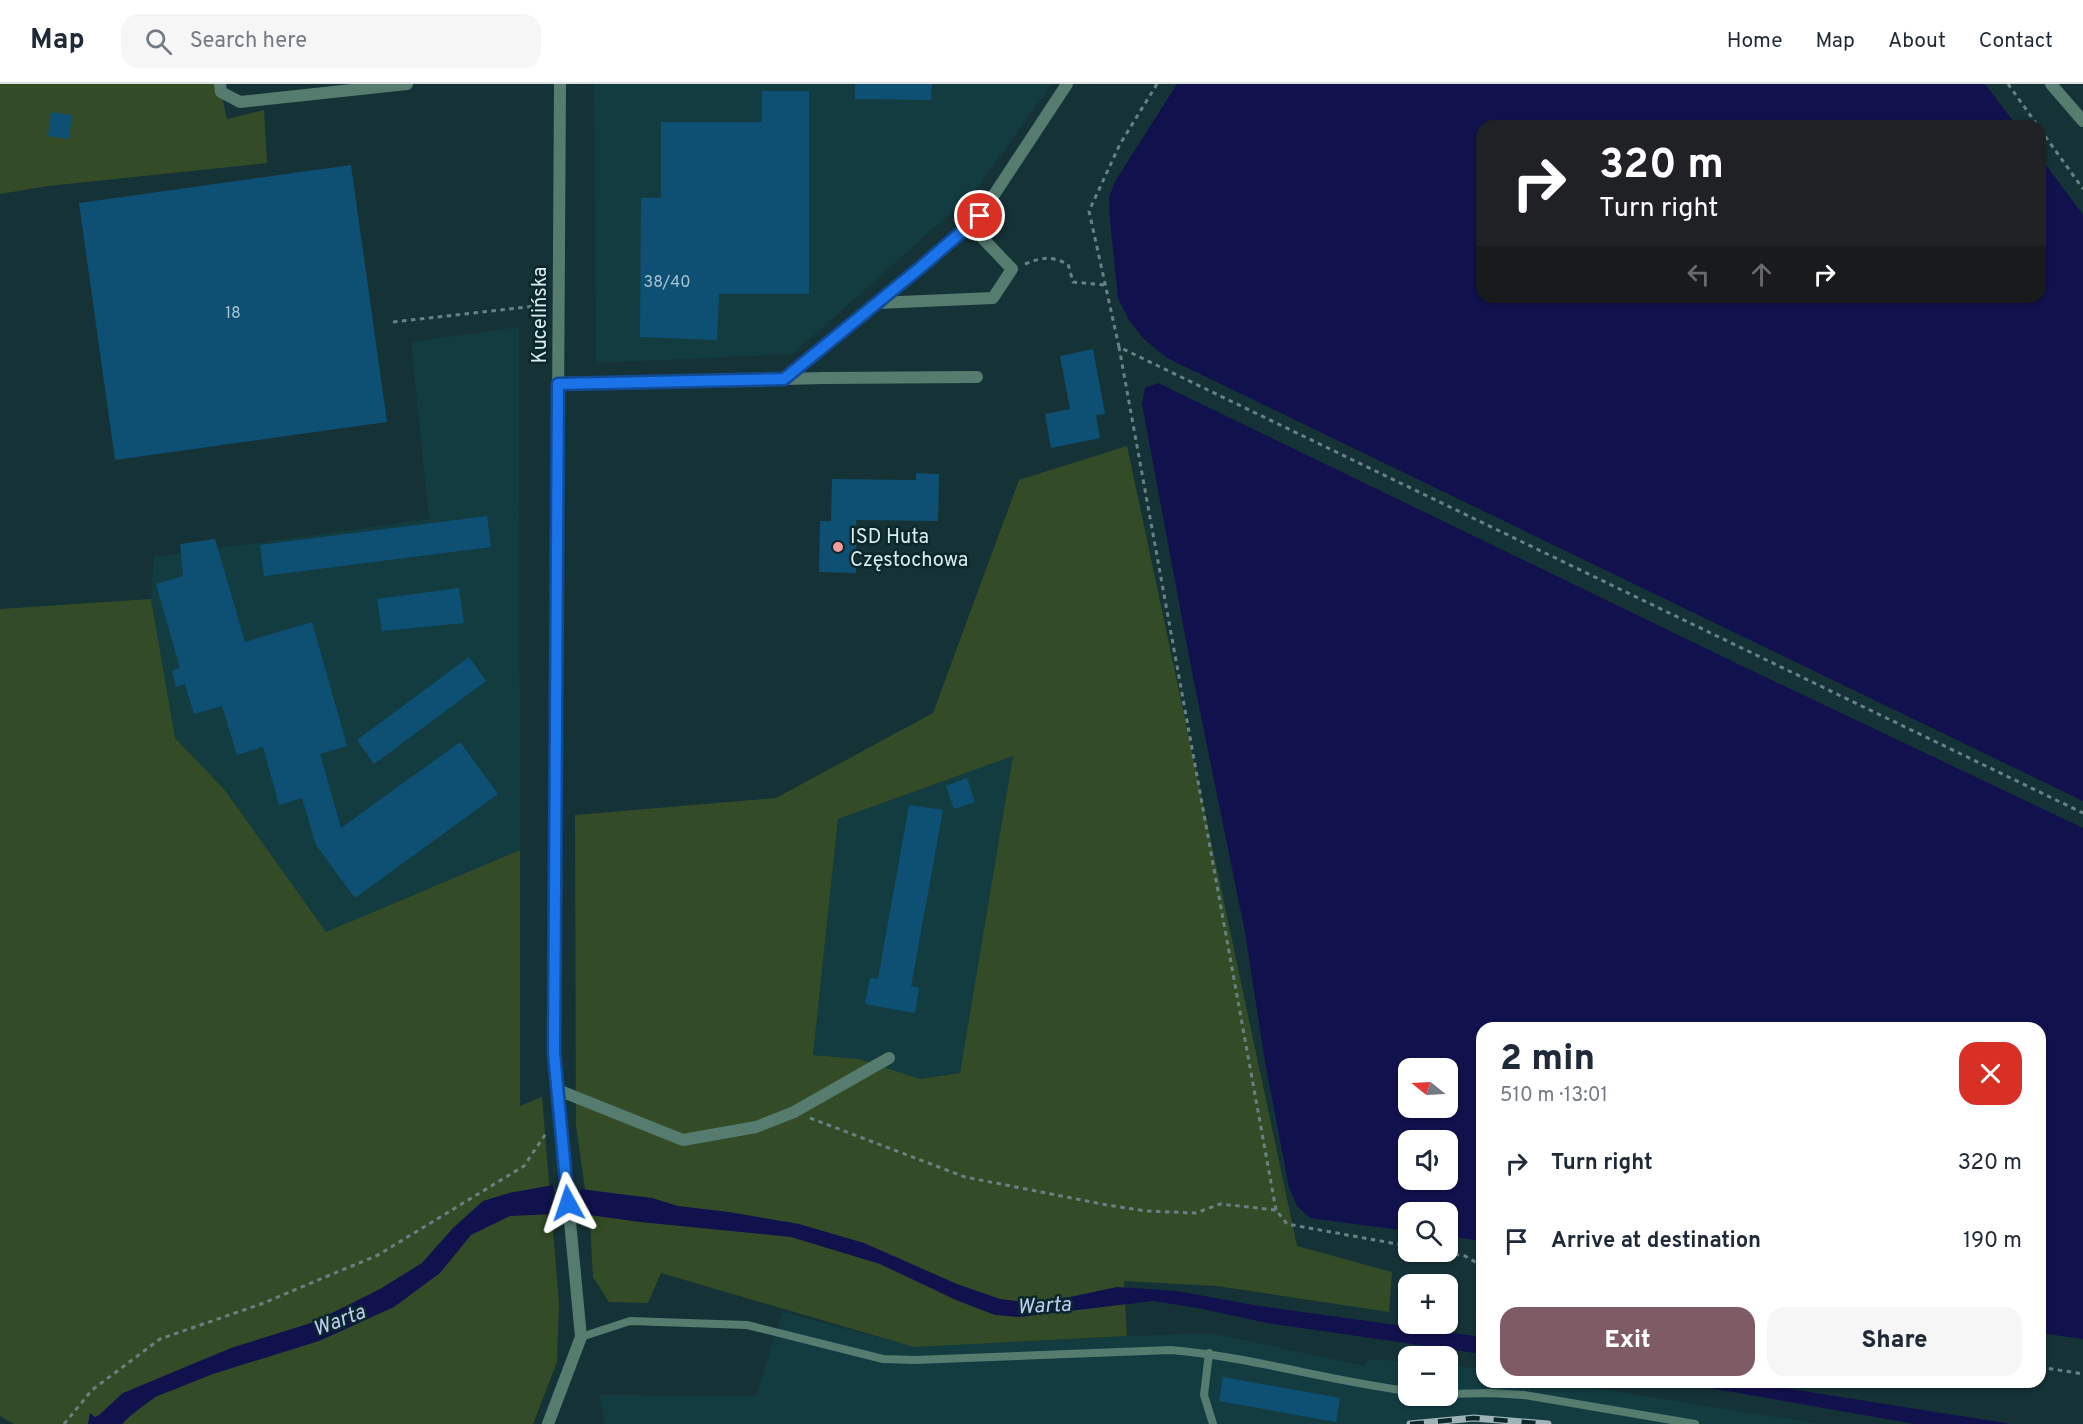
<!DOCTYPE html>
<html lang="en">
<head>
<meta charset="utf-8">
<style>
	:root { --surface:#fff; --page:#f6f6f7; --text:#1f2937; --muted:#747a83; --line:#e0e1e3; --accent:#7f5c65 }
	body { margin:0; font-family:Overpass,sans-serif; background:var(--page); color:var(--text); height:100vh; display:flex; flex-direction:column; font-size:22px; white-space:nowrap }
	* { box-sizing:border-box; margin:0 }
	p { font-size:20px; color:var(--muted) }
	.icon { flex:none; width:33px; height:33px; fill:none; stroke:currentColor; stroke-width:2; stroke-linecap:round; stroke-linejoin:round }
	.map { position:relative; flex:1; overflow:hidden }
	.sheet { position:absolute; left:1476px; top:938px; width:570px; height:366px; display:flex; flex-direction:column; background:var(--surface); border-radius:18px; box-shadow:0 2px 4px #0004 }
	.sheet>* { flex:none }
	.banner { position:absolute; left:1476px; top:36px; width:570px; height:183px; border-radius:18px; box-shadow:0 2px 4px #0004; background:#202124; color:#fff; overflow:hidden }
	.needle { width:39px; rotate:288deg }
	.tools { position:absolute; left:1398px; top:974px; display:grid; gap:12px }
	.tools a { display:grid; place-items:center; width:60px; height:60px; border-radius:12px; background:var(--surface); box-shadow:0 2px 4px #0004; font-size:30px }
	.pin { position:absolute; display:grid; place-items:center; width:51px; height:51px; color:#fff; margin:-26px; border:3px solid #fff; border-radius:50%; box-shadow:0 2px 6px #0007 }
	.me { position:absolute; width:66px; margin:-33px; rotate:355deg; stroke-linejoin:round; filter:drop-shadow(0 0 4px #0008) }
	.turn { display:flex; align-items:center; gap:21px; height:126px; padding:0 24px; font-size:27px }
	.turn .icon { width:78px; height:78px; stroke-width:2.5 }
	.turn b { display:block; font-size:42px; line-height:51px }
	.lanes { display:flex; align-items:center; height:57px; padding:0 24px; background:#0003; justify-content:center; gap:30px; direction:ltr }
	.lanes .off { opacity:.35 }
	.round { display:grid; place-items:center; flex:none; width:63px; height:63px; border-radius:18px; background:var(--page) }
	.head { display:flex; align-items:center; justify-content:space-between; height:102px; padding:0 24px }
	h1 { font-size:36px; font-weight:800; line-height:45px }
	.button { display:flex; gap:12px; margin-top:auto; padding:12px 24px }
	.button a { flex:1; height:69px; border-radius:18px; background:var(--accent); color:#fff; font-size:24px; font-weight:800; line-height:69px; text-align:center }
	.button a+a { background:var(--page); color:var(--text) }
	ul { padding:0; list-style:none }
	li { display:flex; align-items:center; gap:18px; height:78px; padding:0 24px }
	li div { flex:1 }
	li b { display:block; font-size:22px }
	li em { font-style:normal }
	header { display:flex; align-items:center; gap:36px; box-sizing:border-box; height:84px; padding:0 30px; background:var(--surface); border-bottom:2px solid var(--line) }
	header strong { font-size:28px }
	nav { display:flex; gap:33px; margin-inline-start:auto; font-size:21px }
	.search { width:420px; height:54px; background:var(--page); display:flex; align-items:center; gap:15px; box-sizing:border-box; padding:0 21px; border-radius:18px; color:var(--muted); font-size:22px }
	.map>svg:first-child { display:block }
</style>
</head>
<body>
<header>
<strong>Map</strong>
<div class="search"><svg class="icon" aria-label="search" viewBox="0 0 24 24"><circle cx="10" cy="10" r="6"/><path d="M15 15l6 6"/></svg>Search here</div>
<nav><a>Home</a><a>Map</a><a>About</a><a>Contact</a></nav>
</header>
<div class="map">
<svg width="2083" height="1340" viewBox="0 0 2083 1340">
	<rect width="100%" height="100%" fill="#153236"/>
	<path fill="#133c41" d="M594,0H1052L975,107L793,270L596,279Z
		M519,243L520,766L326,848L224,705L175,654L151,515L154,473L429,435L411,258Z
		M1013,672L960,989L919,995L859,975L813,971L838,735Z
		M782,1228L915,1263L1196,1249H1210L1364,1282L1370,1275L1408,1278V1311H1448V1281L1482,1285V1298H1557L1819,1340H605L599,1311L756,1312Z"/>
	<path fill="#334c27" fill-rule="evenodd" d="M0,0H219L227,35L264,26L267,79L48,102L0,110Z
		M1127,362L1297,1162L1392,1188L1389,1228L1217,1202L1124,1197L1127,1252L914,1263L661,1189L648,1219L609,1218L593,1193L590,1139L576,1042L575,731L776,714L933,629L1019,396ZM1013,672L960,989L920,995L859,975L813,971L838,735Z
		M151,515L175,654L224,705L326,848L520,766V1022L542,1013L559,1219L557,1278L533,1340H14L0,1332V525Z"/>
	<path fill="#11114e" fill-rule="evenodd" d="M1177,0H1985L2017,42H1482V213H2040V73L2083,131V717L1167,274L1143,254L1129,236L1118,214L1110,137L1109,113L1116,96Z
		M1158,299L1738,580L2083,744V1255L2040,1249V944H1482V1157L1448,1152V1128H1408V1147L1310,1134L1297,1122L1289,1103L1265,978L1245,848L1192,588L1142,320L1145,304ZM1408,984H1448V1023H1408ZM1408,1056H1448V1095H1408Z
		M553,1101L555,1130L510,1132L471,1151L440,1189L394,1223L319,1257L213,1290L155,1313L130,1332L122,1340H88L90,1329L95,1333L99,1331L123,1309L231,1264L314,1238L380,1205L422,1179L453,1144L483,1117L509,1109Z
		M580,1105L652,1114L678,1122L729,1128L799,1140L864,1159L957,1200L1000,1215L1024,1218L1070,1213L1117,1203L1177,1207L1253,1221L1482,1253V1270L1267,1239L1198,1224L1153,1217L1019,1233L995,1231L956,1216L880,1180L791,1153L640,1138L582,1130Z
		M1676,1298H1746L2011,1340H1915Z"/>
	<path fill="#0e5074" d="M855,0H932L931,16L855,15Z
		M762,7H809V210H719L717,256L640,253L641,114H661V38H762Z
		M51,28L72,31L69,55L48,52Z
		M351,81L387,338L115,376L79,119Z
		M1093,265L1105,330L1096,331L1100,354L1051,364L1045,330L1070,325L1060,272Z
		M916,389L939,390L938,437L856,436V489L819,488L820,437H831L832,395L916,396Z
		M487,432L491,463L264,492L260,461Z
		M215,455L245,558L312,538L347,662L320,670L341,744L460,658L498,710L355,814L316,761L302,714L279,721L263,663L237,671L222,622L194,630L185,600L176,603L172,587L180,584L156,500L183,492L180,460Z
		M459,504L464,539L382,547L377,515Z
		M469,573L486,597L374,680L357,656Z
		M967,694L975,718L954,725L946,702Z
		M909,721L943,726L911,902L919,904L915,929L865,920L870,894L878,895Z
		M1223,1293L1340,1314L1336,1338L1219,1317Z"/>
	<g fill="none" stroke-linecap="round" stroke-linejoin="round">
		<path stroke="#698184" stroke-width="3" stroke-dasharray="4.5 4.5" stroke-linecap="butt" d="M2008,0L2038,42
			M2040,45L2083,105
			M1025,180C1043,173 1050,172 1068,180L1073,198L1105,201
			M393,238L545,221
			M1119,263L1089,127L1120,60L1157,0
			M810,1034L965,1093L1107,1121L1146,1127L1196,1129L1220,1120L1276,1126L1287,1140L1408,1162
			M1276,1126L1119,263L2083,729
			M1437,1167L1465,1172L1482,1182
			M2040,1283L2083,1290
			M64,1340L92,1306L160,1255L261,1220L378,1171L524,1082L547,1048"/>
		<path stroke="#557c6f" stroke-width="8" d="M581,1253L630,1237L747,1241L883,1275L915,1276L1171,1266C1251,1273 1329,1297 1408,1307
			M1209,1269L1204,1311L1213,1340
			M1448,1310L1490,1309L1524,1311L1695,1340"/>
		<path stroke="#557c6f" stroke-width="12" d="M220,0L221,8L240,18L407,0
			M2051,0L2083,37
			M877,219L993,214L1012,185L970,141
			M784,295L922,183L980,132L1067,0
			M558,300L824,294L977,293
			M558,1006L683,1056L756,1043L794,1028L889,974
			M548,1340L581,1253L554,969L560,0"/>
		<g stroke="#9fb3b6" stroke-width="7">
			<path id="rail" d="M1410,1340L1474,1334L1548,1340"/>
		</g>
		<use href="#rail" stroke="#0a282c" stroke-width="4.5" stroke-dasharray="14" stroke-linecap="butt"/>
	</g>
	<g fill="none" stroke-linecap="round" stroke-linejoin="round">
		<g stroke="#114b97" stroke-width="15">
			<path id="route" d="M568,1119L554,969L558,300L784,295L921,183L980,132"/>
		</g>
		<use href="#route" stroke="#1a73e8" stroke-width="10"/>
	</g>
	<circle fill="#f59b9e" stroke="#0a282c" stroke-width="2" cx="838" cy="463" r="6"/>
	<g text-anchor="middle" stroke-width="5" stroke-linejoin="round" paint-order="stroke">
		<g font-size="16" fill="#a8c5d0">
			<text x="667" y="203">38/40</text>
			<text x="233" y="234">18</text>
		</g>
		<g font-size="20" fill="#dbecee" stroke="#0a282c">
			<text transform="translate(539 231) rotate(-90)" y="7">Kucelińska</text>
		</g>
		<g font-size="20" fill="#dbecee" stroke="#0a282c" text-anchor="start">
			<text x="850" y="459">ISD Huta<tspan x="850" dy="23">Częstochowa</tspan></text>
		</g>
		<g font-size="21" font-style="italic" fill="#c2ccf3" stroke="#0a282c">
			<text transform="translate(1044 1221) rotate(-3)" y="7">Warta</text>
			<text transform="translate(339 1236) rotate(-21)" y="7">Warta</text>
		</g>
	</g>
</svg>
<div class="tools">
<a><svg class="needle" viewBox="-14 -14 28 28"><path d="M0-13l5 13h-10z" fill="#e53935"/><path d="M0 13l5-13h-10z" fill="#747a83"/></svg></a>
<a><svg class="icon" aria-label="sound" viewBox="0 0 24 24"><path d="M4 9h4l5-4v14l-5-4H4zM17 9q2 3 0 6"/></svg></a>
<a><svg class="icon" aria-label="search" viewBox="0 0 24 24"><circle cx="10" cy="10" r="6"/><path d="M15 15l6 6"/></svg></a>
<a>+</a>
<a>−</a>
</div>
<div class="pin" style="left:980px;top:132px;background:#d93025"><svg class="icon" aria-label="arrive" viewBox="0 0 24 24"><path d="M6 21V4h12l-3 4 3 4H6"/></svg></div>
<svg class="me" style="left:568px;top:1119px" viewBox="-20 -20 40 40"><path d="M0-17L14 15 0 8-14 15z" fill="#1a73e8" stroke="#fff" stroke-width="4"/></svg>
<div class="banner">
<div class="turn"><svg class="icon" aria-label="right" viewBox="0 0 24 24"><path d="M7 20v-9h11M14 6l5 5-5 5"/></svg><div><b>320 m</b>Turn right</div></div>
<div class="lanes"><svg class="icon off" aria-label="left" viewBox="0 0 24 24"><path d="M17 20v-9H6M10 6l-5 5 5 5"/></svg><svg class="icon off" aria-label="ahead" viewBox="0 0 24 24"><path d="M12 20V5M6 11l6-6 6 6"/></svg><svg class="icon" aria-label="right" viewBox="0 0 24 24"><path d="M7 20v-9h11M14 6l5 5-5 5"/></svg></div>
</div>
<section class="sheet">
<div class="head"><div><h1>2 min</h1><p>510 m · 13:01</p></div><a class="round" style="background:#d93025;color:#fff"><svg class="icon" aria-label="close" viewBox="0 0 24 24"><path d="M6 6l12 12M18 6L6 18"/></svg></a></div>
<ul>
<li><svg class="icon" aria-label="right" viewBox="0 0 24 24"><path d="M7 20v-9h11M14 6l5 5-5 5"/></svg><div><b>Turn right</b></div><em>320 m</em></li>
<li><svg class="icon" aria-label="arrive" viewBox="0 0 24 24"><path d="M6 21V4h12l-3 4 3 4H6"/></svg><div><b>Arrive at destination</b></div><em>190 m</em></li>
</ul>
<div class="button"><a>Exit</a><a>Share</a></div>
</section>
</div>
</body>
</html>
